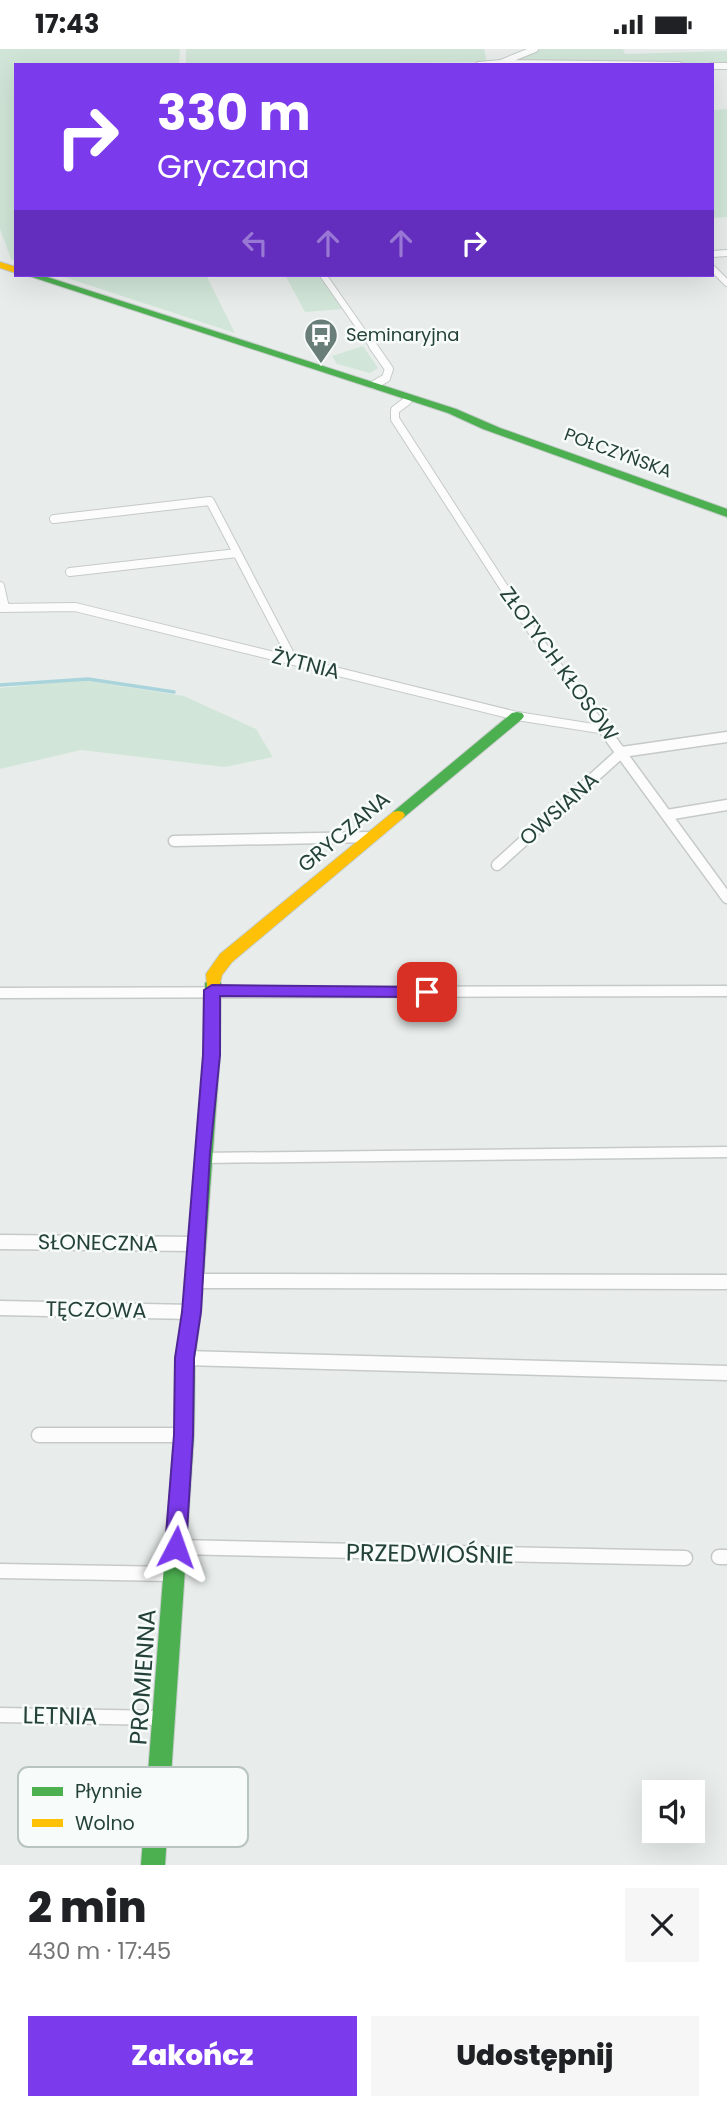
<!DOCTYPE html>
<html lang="pl">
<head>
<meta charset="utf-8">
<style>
	:root { --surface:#fff; --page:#f6f6f6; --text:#202124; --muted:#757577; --accent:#7c3aed }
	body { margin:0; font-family:Poppins,sans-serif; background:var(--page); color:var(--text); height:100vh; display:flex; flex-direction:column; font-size:26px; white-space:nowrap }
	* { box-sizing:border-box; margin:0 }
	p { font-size:23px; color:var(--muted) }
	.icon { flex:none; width:38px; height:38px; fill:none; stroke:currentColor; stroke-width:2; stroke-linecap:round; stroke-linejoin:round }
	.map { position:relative; height:1816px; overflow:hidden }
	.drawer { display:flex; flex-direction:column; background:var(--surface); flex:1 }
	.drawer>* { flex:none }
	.hud { position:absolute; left:14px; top:14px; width:700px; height:214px; border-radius:0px; box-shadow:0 7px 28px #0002; background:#7c3aed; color:#fff; overflow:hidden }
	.buttons { position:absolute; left:642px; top:1731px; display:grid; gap:14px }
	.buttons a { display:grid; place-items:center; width:63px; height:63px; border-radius:0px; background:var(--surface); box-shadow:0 7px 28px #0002; font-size:35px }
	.pin { position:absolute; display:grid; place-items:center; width:60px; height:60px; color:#fff; margin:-30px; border-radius:14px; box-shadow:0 4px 10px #0006 }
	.me { position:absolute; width:77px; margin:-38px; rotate:4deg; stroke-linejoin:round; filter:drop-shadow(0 0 5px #0008) }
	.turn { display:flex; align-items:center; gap:24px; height:147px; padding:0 28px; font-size:32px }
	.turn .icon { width:91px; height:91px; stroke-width:2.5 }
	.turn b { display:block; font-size:49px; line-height:60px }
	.lanes { display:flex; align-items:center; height:66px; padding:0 28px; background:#0003; justify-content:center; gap:35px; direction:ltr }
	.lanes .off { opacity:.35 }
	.round { display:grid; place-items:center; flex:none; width:74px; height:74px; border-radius:0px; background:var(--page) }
	.overview { display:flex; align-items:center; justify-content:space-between; height:119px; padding:0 28px }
	h1 { font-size:42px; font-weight:800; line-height:52px }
	.action { display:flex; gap:14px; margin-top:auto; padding:14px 28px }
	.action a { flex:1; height:80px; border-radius:0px; background:var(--accent); color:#fff; font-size:28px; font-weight:800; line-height:80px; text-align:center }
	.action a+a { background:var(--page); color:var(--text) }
	.status { display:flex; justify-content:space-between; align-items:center; height:49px; padding:0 35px; background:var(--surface); direction:ltr }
	.status svg { height:19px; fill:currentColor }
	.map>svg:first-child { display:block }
</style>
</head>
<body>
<div class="status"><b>17:43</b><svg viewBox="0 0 49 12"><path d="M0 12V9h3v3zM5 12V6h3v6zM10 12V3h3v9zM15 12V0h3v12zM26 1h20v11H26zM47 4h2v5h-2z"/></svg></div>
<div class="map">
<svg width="727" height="1816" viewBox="0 0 727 1816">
	<rect width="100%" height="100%" fill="#e8edeb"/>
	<path fill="#d1e6d8" d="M0,0H180L179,16H16V212L11,210L0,180Z
		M186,0H484L487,13L186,16Z
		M541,0H623L625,5L727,2V15L509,13Z
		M727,60V168L712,169V61Z
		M58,226H206L235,284Z
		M285,226H319L342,260L305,263Z
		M363,297L378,319L370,324L337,315L332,307Z
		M82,631L184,647L256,680L273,708L225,718L81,701L0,720V639Z"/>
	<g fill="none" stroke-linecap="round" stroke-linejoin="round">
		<path stroke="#a9d4db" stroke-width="3.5" d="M0,636L88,630L174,643"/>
		<g stroke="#c5cac8" stroke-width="8">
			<path id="street-far3" d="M501,14L679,16
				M479,16L501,14L535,0
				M712,17H727
				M712,205L727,204
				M712,219L727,234
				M323,226L374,299"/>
		</g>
		<g stroke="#c5cac8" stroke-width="10">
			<path id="street-far2" d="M373,297L389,320L386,329L374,336
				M407,352L395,361V370L532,582L606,683
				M54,470L210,452L293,611
				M70,523L237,504
				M0,537L5,559
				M0,559L75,558L517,667L606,681"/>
		</g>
		<g stroke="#c5cac8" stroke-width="13">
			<path id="street-far1" d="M605,682L727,849
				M667,766L727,756
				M174,792L371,788
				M497,816L622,703L727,688
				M0,944L727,942
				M201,1109L727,1103"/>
		</g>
		<g stroke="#c5cac8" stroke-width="17">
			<path id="street" d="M0,1193L195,1195
				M194,1232L727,1233
				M0,1259L192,1263
				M185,1309L727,1324
				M39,1386H184
				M176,1498L685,1509
				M719,1508H727
				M0,1522L173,1525
				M0,1666L162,1669"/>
		</g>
		<g stroke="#c3cbc8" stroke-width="2">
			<path id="fast" d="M26,226H41L456,360L500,379L727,460V468L483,380L448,364Z
				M517,663L522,664L524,667L522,670L403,769H393L391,766L393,763L512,664Z
				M213,929L221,934L220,1006L201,1263L195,1309L194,1386L165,1816H141L174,1386L175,1309L183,1263L204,1006L205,934Z"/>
		</g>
		<g stroke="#c3cbc8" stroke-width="2">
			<path id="slow" d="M0,213L16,218V224L0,219Z
				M398,762L403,763L405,766L403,769L232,913L222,926L219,938H207L206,925L220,905L393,763Z"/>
		</g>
		<use href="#street-far3" stroke="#fcfcfc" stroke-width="6"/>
		<use href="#street-far2" stroke="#fcfcfc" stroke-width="8"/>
		<use href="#street-far1" stroke="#fcfcfc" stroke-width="10"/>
		<use href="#street" stroke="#fcfcfc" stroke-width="14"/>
		<use href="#fast" fill="#4caf50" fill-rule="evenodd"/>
		<use href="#slow" fill="#ffc107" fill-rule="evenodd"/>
	</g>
	<path fill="#7c3aed" stroke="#51269a" stroke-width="2" d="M212,936L427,938L435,943L427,948L220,947V1006L210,1104L201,1263L194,1309L193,1386L186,1498L183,1504L176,1506L168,1504L165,1498L174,1386L175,1309L182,1263L203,1006L204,941Z"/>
	<defs>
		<g id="bus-pin" transform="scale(1.75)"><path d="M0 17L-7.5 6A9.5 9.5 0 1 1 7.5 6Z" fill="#697e78" stroke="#f7fbf9"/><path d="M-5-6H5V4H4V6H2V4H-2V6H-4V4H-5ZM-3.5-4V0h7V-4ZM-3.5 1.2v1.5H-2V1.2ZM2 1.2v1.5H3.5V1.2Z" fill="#fff"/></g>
	</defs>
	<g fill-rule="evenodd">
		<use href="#bus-pin" x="321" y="286"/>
	</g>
	<g text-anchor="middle" stroke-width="5" stroke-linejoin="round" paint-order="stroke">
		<g font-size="18" fill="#24423a" stroke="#f7fbf9" text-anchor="start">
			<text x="346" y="292">Seminaryjna</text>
		</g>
		<g font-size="18" fill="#24423a" stroke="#f7fbf9">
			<text transform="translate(618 404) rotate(20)" y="6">POŁCZYŃSKA</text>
		</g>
		<g font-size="21" fill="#24423a" stroke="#f7fbf9">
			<text transform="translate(306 615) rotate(14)" y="7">ŻYTNIA</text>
			<text transform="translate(559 615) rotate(54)" y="7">ZŁOTYCH KŁOSÓW</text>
			<text transform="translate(559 760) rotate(-42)" y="7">OWSIANA</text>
			<text transform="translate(344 783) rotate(-40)" y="7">GRYCZANA</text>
			<text transform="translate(98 1194) rotate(1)" y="7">SŁONECZNA</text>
			<text transform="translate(96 1261) rotate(1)" y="7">TĘCZOWA</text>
		</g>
		<g font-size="24" fill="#24423a" stroke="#f7fbf9">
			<text transform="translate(430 1505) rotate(1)" y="8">PRZEDWIOŚNIE</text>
			<text transform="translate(143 1628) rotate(-86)" y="8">PROMIENNA</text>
			<text transform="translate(60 1667) rotate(1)" y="8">LETNIA</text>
		</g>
	</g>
	<rect x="18" y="1718" width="230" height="80" rx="10" fill="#f7fbf9" stroke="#b8c4c0" stroke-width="2"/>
	<rect x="32" y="1738" width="31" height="9" fill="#4caf50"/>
	<rect x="32" y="1770" width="31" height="8" fill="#ffc107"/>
	<g font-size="19" fill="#24423a">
		<text x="75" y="1749">Płynnie</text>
		<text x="75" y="1781">Wolno</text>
	</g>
</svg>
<div class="buttons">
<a><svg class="icon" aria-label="sound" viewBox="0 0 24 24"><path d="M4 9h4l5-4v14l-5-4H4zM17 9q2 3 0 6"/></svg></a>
</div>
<div class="pin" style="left:427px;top:943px;background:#d93025"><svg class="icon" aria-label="arrive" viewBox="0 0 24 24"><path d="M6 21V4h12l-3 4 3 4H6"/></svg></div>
<svg class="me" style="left:176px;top:1498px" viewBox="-20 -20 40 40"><path d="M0-17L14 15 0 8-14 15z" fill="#7c3aed" stroke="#fff" stroke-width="4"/></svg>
<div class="hud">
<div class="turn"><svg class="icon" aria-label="right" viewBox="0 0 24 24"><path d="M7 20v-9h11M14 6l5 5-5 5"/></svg><div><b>330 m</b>Gryczana</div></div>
<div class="lanes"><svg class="icon off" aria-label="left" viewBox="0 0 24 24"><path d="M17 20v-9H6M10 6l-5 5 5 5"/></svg><svg class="icon off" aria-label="ahead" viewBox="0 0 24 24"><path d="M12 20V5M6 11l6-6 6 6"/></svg><svg class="icon off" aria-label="ahead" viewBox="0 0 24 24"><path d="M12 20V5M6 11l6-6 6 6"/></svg><svg class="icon" aria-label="right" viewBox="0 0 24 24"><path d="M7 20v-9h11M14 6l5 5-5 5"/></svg></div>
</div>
</div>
<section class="drawer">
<div class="overview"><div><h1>2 min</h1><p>430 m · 17:45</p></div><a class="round"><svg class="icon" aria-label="close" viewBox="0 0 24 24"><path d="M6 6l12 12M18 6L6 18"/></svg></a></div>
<div class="action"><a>Zakończ</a><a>Udostępnij</a></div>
</section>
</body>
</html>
